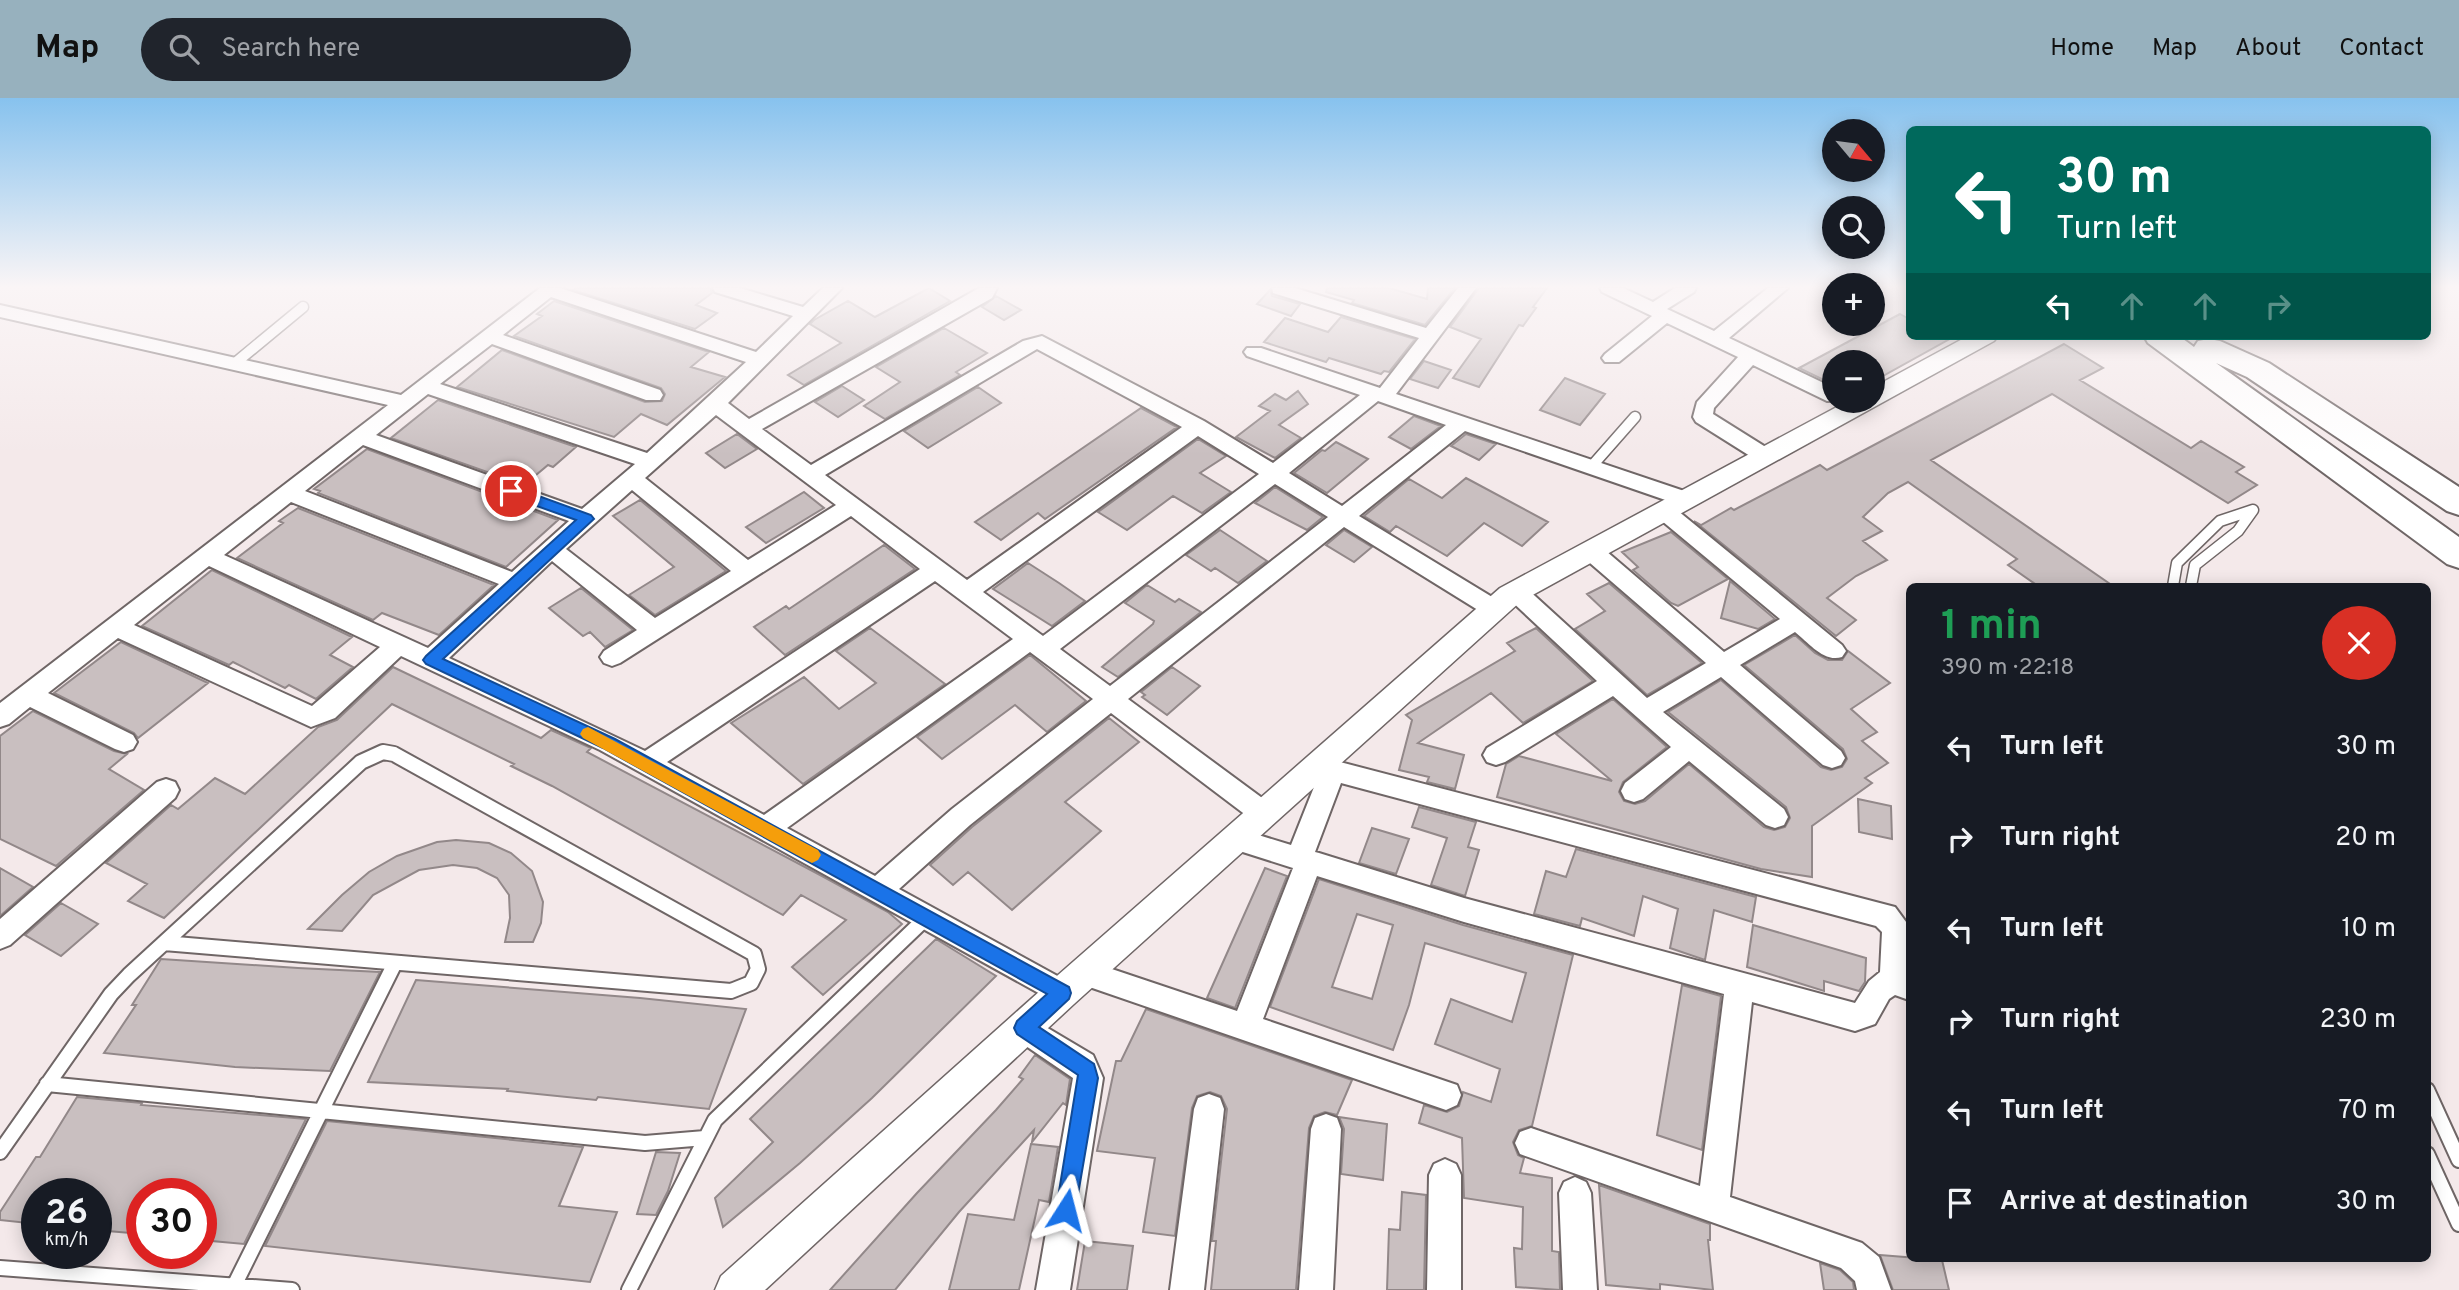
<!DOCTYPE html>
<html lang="en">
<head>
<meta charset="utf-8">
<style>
	:root { --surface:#171b24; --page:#20242c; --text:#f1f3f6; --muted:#9ea1a6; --accent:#97b1be }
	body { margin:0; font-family:Overpass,sans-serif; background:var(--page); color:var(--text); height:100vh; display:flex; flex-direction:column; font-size:26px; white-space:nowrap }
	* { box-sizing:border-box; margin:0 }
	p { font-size:23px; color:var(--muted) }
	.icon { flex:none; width:38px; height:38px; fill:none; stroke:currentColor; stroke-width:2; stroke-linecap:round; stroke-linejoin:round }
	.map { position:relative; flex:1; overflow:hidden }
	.panel { position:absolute; left:1906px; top:485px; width:525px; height:679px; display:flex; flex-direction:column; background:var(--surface); border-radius:10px; box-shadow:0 4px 18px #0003 }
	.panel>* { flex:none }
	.guide { position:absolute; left:1906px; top:28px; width:525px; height:214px; border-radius:10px; box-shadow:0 4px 18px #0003; background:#00695c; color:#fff; overflow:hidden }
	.needle { width:46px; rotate:119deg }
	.buttons { position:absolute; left:1822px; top:21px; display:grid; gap:14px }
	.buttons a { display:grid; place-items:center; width:63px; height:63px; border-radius:50%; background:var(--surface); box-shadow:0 4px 18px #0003; font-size:35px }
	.speed { position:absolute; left:21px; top:1080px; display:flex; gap:14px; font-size:35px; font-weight:700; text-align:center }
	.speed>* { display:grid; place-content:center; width:91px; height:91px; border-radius:50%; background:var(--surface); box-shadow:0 4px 18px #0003; line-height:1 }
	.speed small { font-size:18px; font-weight:400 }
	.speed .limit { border:10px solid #d22; background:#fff; color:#111 }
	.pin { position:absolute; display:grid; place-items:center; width:60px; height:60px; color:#fff; margin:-30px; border:4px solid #fff; border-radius:50%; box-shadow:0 2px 7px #0007 }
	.me { position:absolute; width:77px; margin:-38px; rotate:9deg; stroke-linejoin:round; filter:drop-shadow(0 0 5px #0008) }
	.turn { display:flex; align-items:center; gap:24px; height:147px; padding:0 35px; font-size:32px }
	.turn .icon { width:91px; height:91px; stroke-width:2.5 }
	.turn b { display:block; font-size:49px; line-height:60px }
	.lanes { display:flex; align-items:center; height:66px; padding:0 35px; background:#0003; justify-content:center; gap:35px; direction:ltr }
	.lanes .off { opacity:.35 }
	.round { display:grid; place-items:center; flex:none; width:74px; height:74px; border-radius:37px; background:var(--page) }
	.head { display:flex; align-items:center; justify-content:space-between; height:119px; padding:0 35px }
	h1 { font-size:42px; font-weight:700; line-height:52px; color:#1e9e55 }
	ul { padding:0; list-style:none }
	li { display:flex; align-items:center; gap:21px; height:91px; padding:0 35px }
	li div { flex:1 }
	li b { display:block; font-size:26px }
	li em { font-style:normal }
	header { display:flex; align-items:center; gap:42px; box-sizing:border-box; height:98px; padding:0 35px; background:var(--accent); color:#111 }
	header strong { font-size:33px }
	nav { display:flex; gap:38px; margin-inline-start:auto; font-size:24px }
	.search { width:490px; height:63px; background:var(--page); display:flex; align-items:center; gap:18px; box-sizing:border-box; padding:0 24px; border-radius:38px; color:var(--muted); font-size:26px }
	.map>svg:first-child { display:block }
</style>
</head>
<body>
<header>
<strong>Map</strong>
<div class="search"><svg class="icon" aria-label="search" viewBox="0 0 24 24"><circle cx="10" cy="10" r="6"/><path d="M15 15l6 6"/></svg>Search here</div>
<nav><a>Home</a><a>Map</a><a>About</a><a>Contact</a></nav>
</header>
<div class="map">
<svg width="2459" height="1192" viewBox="0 0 2459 1192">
	<rect width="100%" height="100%" fill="#f4e9ea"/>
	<path fill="#c9bfc0" stroke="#928889" stroke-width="2" fill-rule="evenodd" d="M576,190H710L712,195L696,207L717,215L695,231L573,192Z
		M929,190L950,203L804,287L788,277L841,245L810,226L814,222L848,203L875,219Z
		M1327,190H1389L1427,201L1428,190H1455L1425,227L1352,205L1354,202L1326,194Z
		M1479,190H1547L1533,209L1536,210L1523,228L1519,227L1479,289L1453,280L1481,241L1450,229Z
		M1270,192L1272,198L1300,206L1291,218L1257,206Z
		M996,198L1021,212L1004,222L982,209Z
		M554,203L709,254L691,269L725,279L667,327L641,316L614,339L457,289L502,252L645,304L662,303L665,296L661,290L514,238L542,218L537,216Z
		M1900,216L1909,221V238H1955L1872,284V264H1861L1856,260L1847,264H1834V287L1799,270Z
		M1341,219L1415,241L1389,274L1384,273L1381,276L1329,260L1326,264L1264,244L1285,220L1328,234Z
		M944,230L987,255L956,274L960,277L885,321L864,308L900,284L876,269Z
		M2064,246L2103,270L2080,282L2191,350L2201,343L2244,369L2236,374L2257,387L2228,405L2052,296L1931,362L2113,488H2038L2008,467L2017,461L1908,384L1888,395L1863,419L1882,433L1863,443L1887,462L1856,478L1827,500L1856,522L1836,538L1694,423L1701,427L1731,410L1734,412L1820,367L1827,372Z
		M1424,263L1451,272L1438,290L1410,281Z
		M1565,280L1605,296L1580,327L1540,312Z
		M842,288L864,302L838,319L815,304Z
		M978,289L1001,305L928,350L904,333Z
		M1298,293L1308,306L1279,327L1301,340L1275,360L1236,339L1270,313L1259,308L1275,296L1286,302Z
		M438,302L576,349L553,369L548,367L524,387L391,340Z
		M1141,310L1177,329L1045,421L1038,415L1001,442L975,424Z
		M1414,318L1441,328L1411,351L1389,339Z
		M737,336L757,351L725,370L706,355Z
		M1466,336L1496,346L1479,362L1451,348Z
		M1198,341L1226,358L1200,375L1231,394L1202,415L1173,398L1127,432L1098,414Z
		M1336,344L1368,361L1327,395L1294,375L1322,352L1325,353Z
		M367,351L558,422L506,469L318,395L320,393L314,391Z
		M1466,380L1548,424L1522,448L1484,425L1447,458L1396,428L1390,434L1364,418L1409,381L1442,400Z
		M1275,389L1323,419L1307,432L1255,405Z
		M804,394L824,410L766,445L746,429Z
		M640,402L726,473L655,517L629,497L674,469L613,418Z
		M298,410L494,487L439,537L382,515L373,522L237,460L283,425L279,423Z
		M1220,432L1267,463L1238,485L1215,470L1211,473L1186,457Z
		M1344,432L1372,449L1354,464L1326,447Z
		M1671,434L1728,481L1678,508L1671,505L1633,472L1638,469L1622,454Z
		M884,447L915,471L785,557L754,529L786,508L789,511Z
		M1028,465L1059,485L1085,503L1052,528L993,491Z
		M212,472L352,539L330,557L353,569L316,601L289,587L285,590L233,564L229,567L142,528Z
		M1730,483L1775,521L1758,531L1721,520Z
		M1609,485L1702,565L1647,597L1575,531L1605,513L1587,496Z
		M1147,487L1175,504L1179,501L1201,514L1118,579L1102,569L1153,526L1154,523L1125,505Z
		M581,490L633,532L605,549L590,534L583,538L549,510Z
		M870,530L945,586L803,686L731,625L804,579L839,611L876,585L836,553Z
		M1536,530L1593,583L1523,625L1491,595L1418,645L1464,657L1455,691L1427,684L1429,679L1399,672L1412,622L1406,617L1515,553L1507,545Z
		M1795,537L1815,555L1828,562H1842L1848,553L1890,585L1851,611L1877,634L1862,643L1888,665L1865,680L1872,685L1812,728V779L1761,771L1497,699L1506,666L1519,658L1612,683L1556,636L1613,601L1667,649L1623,684L1619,694L1624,703L1635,706L1645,703L1689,666L1764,729L1774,732L1785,729L1790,720L1786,709L1668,614L1721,582L1821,669L1831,672L1842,669L1847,661L1843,651L1744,567Z
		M121,544L208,585L138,640L134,635L54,595Z
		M1030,557L1086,603L1047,634L1015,607L942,661L917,639Z
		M393,569L541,640L551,632L591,650L587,654L822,778L888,814L902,826L823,897L792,869L846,822L801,797L783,817L552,688L511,668L514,666L392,606L164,820L128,803L147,786L106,765L171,707L178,711L215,680L245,696L318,629L337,622Z
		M1172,569L1200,588L1167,617L1142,599L1145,597L1141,594Z
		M33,613L114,653L127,656L109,671L144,692L56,768L0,741V638Z
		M1109,620L1139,644L1065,704L1101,733L1012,812L968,774L953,787L930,767L972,729Z
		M1858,701L1891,708L1892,741L1859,734Z
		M1419,709L1476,724L1468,749L1479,752L1465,798L1431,787L1447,740L1412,729Z
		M1372,730L1409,741L1396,776L1359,765Z
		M456,742L489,745L511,755L532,773L543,804L541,825L533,844H505L510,820L509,797L497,780L477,770L453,767L419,772L373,797L342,833L308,831L342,797L369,774L397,758L437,744Z
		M1576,751L1756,799L1752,824L1714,812L1705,862L1670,850L1678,811L1643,798L1634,838L1582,820L1580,828L1534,816L1546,773L1566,779Z
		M0,770L33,789L0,818Z
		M1265,770L1287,778L1235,910L1207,900Z
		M1319,781L1463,827L1573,857L1532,1028L1519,1032L1513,1044L1518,1057L1524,1060L1520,1075L1552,1080V1153L1559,1154L1560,1192L1516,1189L1514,1150L1522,1151L1523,1109L1464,1100L1462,1040L1419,1025L1424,1007L1447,1014L1459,1008L1463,994L1491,1004L1500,971L1435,946L1451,901L1512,924L1526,875L1425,845L1409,907L1393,952L1270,909ZM1357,816L1393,827L1372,901L1332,889Z
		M61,805L98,826L61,858L25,837Z
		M1753,827L1866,860L1865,884L1859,893L1824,883V893L1747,869Z
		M936,841L996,878L872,1000L800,1065L723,1129L715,1100L773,1044L750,1021Z
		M161,861L298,870L380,874L330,973L235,969L104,955L136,907H132Z
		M416,882L640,900L746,911L709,1011L598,999L596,1002L507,993L508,991L368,984Z
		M1682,887L1721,898L1702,1052L1657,1037Z
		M1146,911L1352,982L1337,1017L1325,1014L1314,1018L1309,1030L1296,1192H1211L1216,1143H1212L1227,1011L1221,998L1210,994L1197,998L1192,1010L1175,1138L1143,1134L1155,1060L1097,1053L1116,963H1121Z
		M1035,957L1070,981L1066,1007L1063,1005L1032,1044L1034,1032L959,1114L895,1192H830L917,1095L996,1012L1023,981L1019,979Z
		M77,999L142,1005L141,1007L306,1021L244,1146L201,1142V1096H142V1136L96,1132V1096H37V1126L0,1122V1114L36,1059H40Z
		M1339,1019L1387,1026L1383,1082L1341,1076L1344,1031Z
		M327,1023L583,1049L559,1108L617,1114L590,1184L265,1148Z
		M1031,1046L1058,1049L1049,1104L1039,1102L1019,1192H949L968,1116L1014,1122Z
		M656,1054L680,1055L668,1093L656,1117L637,1116Z
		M1599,1087L1710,1126V1142H1708L1713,1192L1660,1186V1192L1606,1187Z
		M1402,1094L1426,1097L1424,1192H1387L1389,1131L1400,1132Z
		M1085,1143L1133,1148L1127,1192H1077Z
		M1880,1157L1942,1162L1949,1192H1893Z
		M1820,1165L1840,1172L1853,1184L1854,1192H1824Z"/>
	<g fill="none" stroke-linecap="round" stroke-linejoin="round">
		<g stroke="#6f6666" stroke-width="13">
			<path id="service-far1" d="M234,266L303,209
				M1591,369L1635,319
				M2173,488L2177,465L2220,423L2253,412
				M2191,488L2195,467L2238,433L2253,412"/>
		</g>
		<g stroke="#6f6666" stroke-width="18">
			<path id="service" d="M47,986L645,1045L705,1040
				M2427,992L2459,1062
				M0,1054L111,896L129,877L361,664L383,654L394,656L754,856L758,871L751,885L731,893L164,845
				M2427,1056L2459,1126
				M0,1170L292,1192
				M234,1188L395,865
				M629,1192L715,1022L926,820"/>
		</g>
		<g stroke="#6f6666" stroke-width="4">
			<path id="minor" d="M540,190H560L756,254L793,218L715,194L713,190H740L803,209L823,190H842L728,305L749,321L979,190H997L992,200L762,331L811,367L1023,243L1042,238L1204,323L1273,365L1360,297L1247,258L1244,254L1247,250H1261L1380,290L1419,240L1273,195L1272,190H1295L1426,230L1458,190H1476L1396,296L1693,396L1696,401L1693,406L1685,408L1677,406L1465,333L1359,418L1502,505L1506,511L1502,517L1494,520L1486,517L1344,429L1128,601L1273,708L1277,716L1273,724L1264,727L1255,724L1111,615L970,727L899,791L1072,886L1076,895L1072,904L1062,908L600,652L401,558L335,620L311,629L118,540L48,595L133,637L137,644L133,651L124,654L115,651L30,609L9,626L0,629V605L388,307L0,219V207L401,297ZM551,199L746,264L647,355L440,286L492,246L646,302H660L663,297L660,292L503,237ZM1037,251L1182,329L967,482L825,377ZM428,296L635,366L582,411L376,337ZM1378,303L1446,327L1342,408L1289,375ZM716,317L836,407L748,462L645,380ZM1198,338L1259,376L1043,538L983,494ZM363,347L569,423L512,474L305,393ZM1275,386L1328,419L1110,588L1060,551ZM632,392L731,473L655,520L566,451ZM291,404L499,486L428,550L224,457ZM851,418L920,471L645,653L449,560L552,463L637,532L604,553L600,559L604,565L612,568L620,565ZM209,468L380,549L312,608L134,527ZM935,483L1013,541L764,717L667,664ZM1030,554L1093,601L952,711L875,778L787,730Z
				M1600,190H1623L1653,204L1675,190H1696L1694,194L1667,211L1714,233L1768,190H1788L1729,240L1834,290V303H1840H1827L1753,267L1714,310L1713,316L1772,353L1775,358L1772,363H1758L1696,324L1693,319L1697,304L1738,259L1667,225L1619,264H1605L1602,260L1605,256L1652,218L1602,194Z
				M1664,405L1672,408L1842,547L1846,553L1842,559C1824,565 1809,545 1795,534L1740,567L1841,653L1845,660L1841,667L1832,670L1823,667L1721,579L1663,614L1784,711L1788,719L1784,727L1775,730L1766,727L1689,663L1643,701L1634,704L1625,701L1621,693L1625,685L1671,649L1613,598L1505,664L1496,667L1487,664L1483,657L1487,650L1597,583L1508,500L1505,494L1508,488L1516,486L1524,488L1647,600L1706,565L1583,459L1580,453L1583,447L1591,445L1599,447L1724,554L1780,521L1656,418L1653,413L1656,408Z
				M1317,658L1895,809L1909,828V902L1895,897L1889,901L1875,926L1855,933L1752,904L1730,1099L1862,1145L1879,1159L1891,1192H1857L1855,1183L1841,1170L1520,1056L1515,1045L1520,1034L1531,1030L1700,1088L1724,896L1464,824L1317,778L1263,921L1457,987L1461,997L1457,1007L1446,1012L1075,884L1071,875L1075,866L1085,862L1237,913L1293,770L1227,749L1223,741L1227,733L1236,730L1291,747L1318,679L1308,675L1304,668L1308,661ZM1341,685L1876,828L1882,834L1880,874L1869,883L1855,905L1464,800L1319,755L1315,754Z
				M166,681L175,684L179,692L175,700L10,847L0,851V821L157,684Z
				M1024,916L1093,957L1103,980L1070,1192H1036L1073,980L1014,940L1009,930L1014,920Z
				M1209,996L1220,1000L1224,1011L1204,1192H1170L1194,1011L1198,1000Z
				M1326,1016L1337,1020L1341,1031L1333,1192H1299L1311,1031L1315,1020Z
				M1445,1061L1456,1066L1461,1077V1192H1427L1429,1077L1434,1066Z
				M1575,1079L1586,1084L1591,1095L1597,1192H1563L1559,1095L1564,1084Z"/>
		</g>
		<g stroke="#6f6666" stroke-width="3">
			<path id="tertiary" d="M1968,238H1998L1994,243L1520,504L1074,906L765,1192H715L721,1178L1050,884L1500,490L1848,303H1872V290Z"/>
		</g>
		<g stroke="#6f6666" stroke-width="4">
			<path id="trunk" d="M2144,238H2179L2194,249L2198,243L2209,241L2220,243L2269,265L2459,389V417L2447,413L2247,279L2216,265L2459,439V470L2447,466L2148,245Z"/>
		</g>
		<use href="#service-far1" stroke="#fff" stroke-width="10"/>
		<use href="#service" stroke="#fff" stroke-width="14"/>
		<use href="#minor" fill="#fff" fill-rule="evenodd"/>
		<use href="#tertiary" fill="#fff" fill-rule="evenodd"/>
		<use href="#trunk" fill="#fff" fill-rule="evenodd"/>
	</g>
	<linearGradient id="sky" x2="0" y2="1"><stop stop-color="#87c2ee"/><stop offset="0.53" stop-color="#faf5f6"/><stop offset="1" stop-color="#faf5f6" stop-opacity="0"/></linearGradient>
	<rect width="2459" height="356" fill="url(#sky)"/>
	<path fill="#1a73e8" stroke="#114b97" stroke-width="2" d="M511,388L591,417L594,421L443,561L615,641L1069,889L1071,895L1069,901L1039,929L1094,966L1098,980L1074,1120L1066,1123L1059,1120L1056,1112L1078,977L1017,936L1014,930L1017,923L1047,896L603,650L426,566L423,562L426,558L576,422L506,397V390Z"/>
	<path fill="#f59e0b" d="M588,629L818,752L821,757L818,762L812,765L806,762L583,640L580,636L583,631Z"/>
</svg>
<div class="buttons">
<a><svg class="needle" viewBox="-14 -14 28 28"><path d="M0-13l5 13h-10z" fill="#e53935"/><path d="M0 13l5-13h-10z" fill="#9ea1a6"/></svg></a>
<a><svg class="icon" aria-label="search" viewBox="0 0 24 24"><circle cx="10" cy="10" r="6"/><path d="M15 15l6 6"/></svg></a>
<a>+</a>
<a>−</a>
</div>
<div class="speed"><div>26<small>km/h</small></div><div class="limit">30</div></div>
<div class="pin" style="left:511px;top:393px;background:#d93025"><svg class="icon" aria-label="arrive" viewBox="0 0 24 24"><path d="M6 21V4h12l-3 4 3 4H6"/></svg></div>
<svg class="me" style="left:1066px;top:1112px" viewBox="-20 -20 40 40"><path d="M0-17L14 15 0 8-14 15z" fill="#1a73e8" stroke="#fff" stroke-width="4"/></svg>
<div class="guide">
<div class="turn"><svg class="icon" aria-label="left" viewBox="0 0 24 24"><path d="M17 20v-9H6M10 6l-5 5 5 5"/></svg><div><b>30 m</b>Turn left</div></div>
<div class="lanes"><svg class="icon" aria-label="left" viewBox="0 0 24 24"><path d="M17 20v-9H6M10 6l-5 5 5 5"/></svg><svg class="icon off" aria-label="ahead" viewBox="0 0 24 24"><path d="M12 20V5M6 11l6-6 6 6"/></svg><svg class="icon off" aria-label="ahead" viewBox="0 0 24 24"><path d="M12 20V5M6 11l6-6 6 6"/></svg><svg class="icon off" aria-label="right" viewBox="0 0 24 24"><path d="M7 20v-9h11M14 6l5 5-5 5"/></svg></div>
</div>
<section class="panel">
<div class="head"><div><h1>1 min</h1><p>390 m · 22:18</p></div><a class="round" style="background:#d93025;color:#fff"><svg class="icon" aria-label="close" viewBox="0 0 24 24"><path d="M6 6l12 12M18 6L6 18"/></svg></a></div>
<ul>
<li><svg class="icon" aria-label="left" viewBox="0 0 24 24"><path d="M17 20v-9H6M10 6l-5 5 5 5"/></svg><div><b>Turn left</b></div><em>30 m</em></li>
<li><svg class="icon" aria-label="right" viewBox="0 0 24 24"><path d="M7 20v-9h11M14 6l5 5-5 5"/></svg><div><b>Turn right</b></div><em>20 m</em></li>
<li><svg class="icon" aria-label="left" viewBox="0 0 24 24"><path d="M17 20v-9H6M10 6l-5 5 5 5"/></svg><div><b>Turn left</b></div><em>10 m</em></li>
<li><svg class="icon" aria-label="right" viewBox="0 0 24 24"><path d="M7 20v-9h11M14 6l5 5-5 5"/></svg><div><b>Turn right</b></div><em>230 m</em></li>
<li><svg class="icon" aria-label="left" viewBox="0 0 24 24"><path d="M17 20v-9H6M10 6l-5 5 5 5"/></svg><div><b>Turn left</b></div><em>70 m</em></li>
<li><svg class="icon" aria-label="arrive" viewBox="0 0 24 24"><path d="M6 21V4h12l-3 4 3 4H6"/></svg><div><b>Arrive at destination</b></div><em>30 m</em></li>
</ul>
</section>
</div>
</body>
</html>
